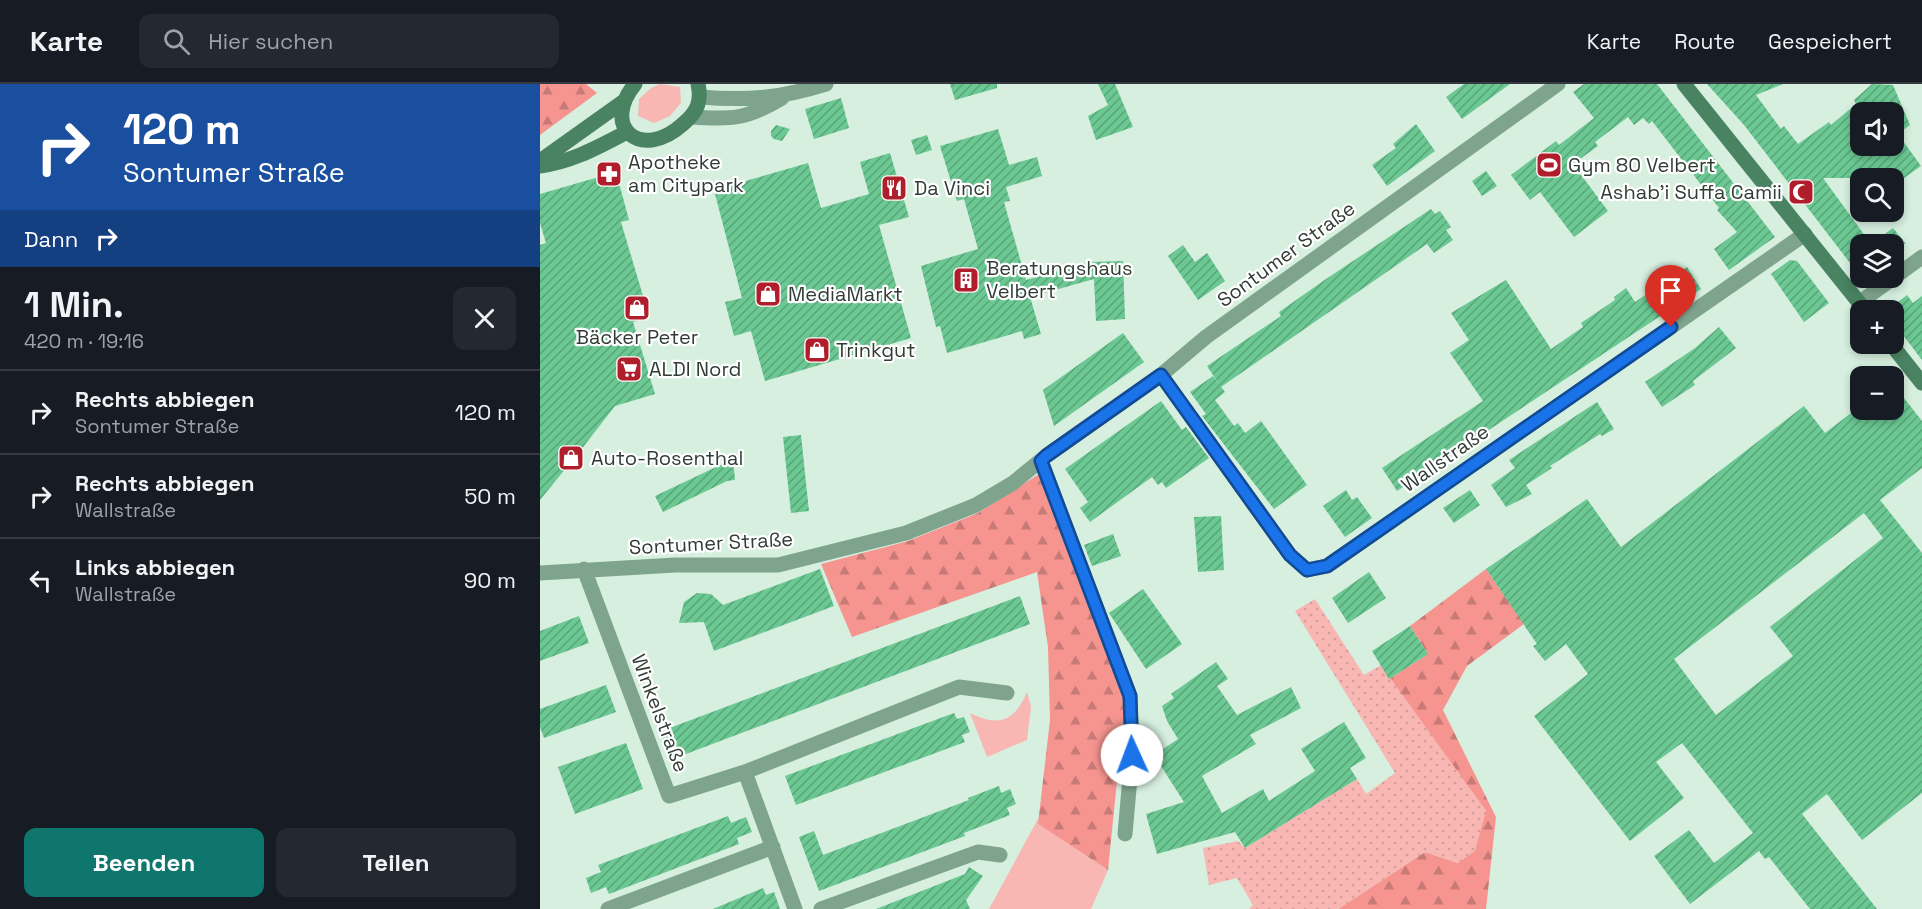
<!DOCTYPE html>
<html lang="de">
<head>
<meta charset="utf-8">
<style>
	:root { --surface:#171b24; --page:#242831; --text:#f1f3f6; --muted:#9ea1a6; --line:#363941; --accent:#0f766e }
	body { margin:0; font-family:"Space Grotesk",sans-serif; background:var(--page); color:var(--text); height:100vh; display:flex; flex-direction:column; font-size:22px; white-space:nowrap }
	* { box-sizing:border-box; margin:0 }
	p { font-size:20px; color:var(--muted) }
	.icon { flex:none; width:33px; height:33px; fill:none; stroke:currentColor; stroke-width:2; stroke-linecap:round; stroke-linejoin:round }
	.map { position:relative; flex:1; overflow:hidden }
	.details { display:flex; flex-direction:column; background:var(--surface); width:540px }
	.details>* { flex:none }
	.guide { background:#1a4fa0; color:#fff; overflow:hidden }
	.fabs { position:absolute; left:1310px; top:18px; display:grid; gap:12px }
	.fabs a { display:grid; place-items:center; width:54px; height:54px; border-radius:12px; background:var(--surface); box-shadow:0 3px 9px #0003; font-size:30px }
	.pin { position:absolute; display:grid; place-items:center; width:51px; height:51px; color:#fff; margin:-62px -26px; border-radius:50% 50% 50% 0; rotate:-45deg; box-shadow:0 0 6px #0007 }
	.pin .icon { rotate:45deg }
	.me { position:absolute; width:66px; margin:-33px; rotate:358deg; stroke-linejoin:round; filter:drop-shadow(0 0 4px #0008) }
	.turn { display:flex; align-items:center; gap:21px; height:126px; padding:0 24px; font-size:27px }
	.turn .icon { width:78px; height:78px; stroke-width:2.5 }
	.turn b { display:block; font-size:42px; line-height:51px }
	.then { display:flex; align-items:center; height:57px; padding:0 24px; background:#0003; gap:12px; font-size:22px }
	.round { display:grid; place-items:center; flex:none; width:63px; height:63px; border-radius:12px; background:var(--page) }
	.overview { display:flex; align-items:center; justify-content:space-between; height:102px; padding:0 24px }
	h1 { font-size:36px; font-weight:700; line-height:45px }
	.action { display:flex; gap:12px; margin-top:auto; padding:12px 24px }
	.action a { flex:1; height:69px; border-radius:12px; background:var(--accent); color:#fff; font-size:24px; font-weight:700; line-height:69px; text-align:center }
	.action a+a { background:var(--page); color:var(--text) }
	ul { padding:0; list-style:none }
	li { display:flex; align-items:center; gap:18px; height:84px; padding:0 24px; border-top:2px solid var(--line) }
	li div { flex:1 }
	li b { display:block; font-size:22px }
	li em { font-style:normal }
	header { display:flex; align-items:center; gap:36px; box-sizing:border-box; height:84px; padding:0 30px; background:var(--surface); border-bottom:2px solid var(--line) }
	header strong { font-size:28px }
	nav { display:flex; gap:33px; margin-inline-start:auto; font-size:21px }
	.search { width:420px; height:54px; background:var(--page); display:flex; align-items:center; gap:15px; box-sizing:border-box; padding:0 21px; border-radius:12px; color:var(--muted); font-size:22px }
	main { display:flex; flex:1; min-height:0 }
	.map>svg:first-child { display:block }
</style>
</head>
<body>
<header>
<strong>Karte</strong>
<div class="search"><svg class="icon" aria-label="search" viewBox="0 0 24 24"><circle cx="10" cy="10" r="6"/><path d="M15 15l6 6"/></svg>Hier suchen</div>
<nav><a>Karte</a><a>Route</a><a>Gespeichert</a></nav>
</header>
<main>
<section class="details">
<div class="guide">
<div class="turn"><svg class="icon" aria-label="right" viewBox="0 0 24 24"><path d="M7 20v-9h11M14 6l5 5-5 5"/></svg><div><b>120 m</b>Sontumer Straße</div></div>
<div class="then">Dann<svg class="icon" aria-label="right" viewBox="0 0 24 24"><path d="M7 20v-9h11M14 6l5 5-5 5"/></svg></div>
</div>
<div class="overview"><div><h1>1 Min.</h1><p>420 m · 19:16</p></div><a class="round"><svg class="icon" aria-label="close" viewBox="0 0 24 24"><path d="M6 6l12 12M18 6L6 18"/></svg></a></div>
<ul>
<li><svg class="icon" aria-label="right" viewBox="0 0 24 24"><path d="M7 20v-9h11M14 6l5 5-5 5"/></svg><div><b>Rechts abbiegen</b><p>Sontumer Straße</p></div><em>120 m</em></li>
<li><svg class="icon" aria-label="right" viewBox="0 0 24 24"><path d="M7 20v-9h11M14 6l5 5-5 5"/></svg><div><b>Rechts abbiegen</b><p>Wallstraße</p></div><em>50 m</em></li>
<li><svg class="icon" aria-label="left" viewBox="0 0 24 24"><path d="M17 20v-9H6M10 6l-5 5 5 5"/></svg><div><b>Links abbiegen</b><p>Wallstraße</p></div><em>90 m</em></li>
</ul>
<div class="action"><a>Beenden</a><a>Teilen</a></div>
</section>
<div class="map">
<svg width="1382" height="825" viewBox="0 0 1382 825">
	<defs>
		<pattern id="forest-firs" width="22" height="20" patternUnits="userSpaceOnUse" patternTransform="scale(1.5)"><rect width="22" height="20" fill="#f69490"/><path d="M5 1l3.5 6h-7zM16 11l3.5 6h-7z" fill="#c87a76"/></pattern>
		<pattern id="garden-dots" width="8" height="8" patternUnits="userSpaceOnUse" patternTransform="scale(1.5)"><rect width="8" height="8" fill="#f9b7b3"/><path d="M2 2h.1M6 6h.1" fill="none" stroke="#d69e9b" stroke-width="1.8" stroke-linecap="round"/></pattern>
		<pattern id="building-hatch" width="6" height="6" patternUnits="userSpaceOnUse" patternTransform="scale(1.5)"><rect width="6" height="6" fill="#6bc893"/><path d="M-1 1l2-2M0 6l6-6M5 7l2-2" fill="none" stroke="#59a479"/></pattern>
	</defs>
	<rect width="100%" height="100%" fill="#d6efdf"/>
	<path fill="#f9b7b3" d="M120,0L140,3L141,19L130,32L114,39L98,32L99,15L111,4Z
		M487,608L491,622L487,656L447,673L430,629C459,643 474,638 487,608Z
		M499,733L498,740L568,786L551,825H449Z"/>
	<path fill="url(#forest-firs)" d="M0,0H46L57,9L0,51Z
		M499,390L585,618L568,786L498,740L510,636L508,563L497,488L312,553L281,480L368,457L438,429Z
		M946,485L984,540L927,582L903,626L956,733L946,825H798L885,768L918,779L946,727L849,595L888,570L870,542Z"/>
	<path fill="url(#garden-dots)" d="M775,515L824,591L841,581L946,727L935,767L918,779L885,768L798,825H709L713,821L697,794L669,801L663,764L698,757L705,764L817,695L826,710L855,689L755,527Z"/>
	<path fill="url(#building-hatch)" fill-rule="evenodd" d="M410,0H457V4L415,16Z
		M558,0H575L593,43L556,56L548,32L568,21Z
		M924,0H970L922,35L906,13Z
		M1044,0H1117L1235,153L1189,186L1174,165L1197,148L1177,126L1179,124L1112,37L1109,40L1103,34L1094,41L1088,33L1055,58L1058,62L1033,80L1068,127L1034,153L1000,108L990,116L971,91L1016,57L1019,61L1054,34L1033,8Z
		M1167,0H1243L1216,11L1241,45L1244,42L1258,60L1289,38L1291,41L1316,20L1314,16L1332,0L1353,1L1370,41L1358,50L1381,82L1353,102V94H1283L1331,160L1353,144L1366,160H1320V192L1204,41ZM1320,26L1322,28H1353V62H1320Z
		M301,14L309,44L274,55L265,25Z
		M876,40L895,67L847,102L832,81L856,64L853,60Z
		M236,41L250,45L242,57L234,55L231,52V47Z
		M458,45L469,81L497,73L502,92L466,103L470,117L464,118L486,196L550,178L583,177L585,235L556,237L554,195L490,213L501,250L484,255L482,247L407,269L400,242L396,243L381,182L438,165L424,115L417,117L400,62Z
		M387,51L392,66L376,71L371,56Z
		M350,69L369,133L339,141L371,254L225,297L211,247L194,252L185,218L202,214L174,106L268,79L281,124L329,110L320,78Z
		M946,87L957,102L942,112L932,97Z
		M76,88L89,136L81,138L109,232L93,238L115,310L75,322L40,367L41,376L35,383L26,384L0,416V161L6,159L0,139V110Z
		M891,125L895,130L900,127L911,143L906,146L913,156L894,169L887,160L681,303L667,282L741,232L739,228L786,195Z
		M643,161L655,178L667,169L685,197L658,216L628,172Z
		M1250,176L1257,177L1289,219L1264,238L1231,190Z
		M1147,183L1161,205L857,407L842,384L943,317L910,269L929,256L911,229L966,196L1011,265L1043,243L1041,239L1075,216L1074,213L1086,204L1095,218Z
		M1367,211L1373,219L1382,212V276L1353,238V222Z
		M1179,243L1196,264L1153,297L1155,301L1122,323L1105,298L1155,264Z
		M583,249L604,278L514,342L503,306Z
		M673,292L685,308L675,316L694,342L698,339L705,349L721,337L767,401L734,425L662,332L666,330L650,308Z
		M1353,300L1382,337V384L1340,416L1382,469V709L1322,756L1287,710L1262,730L1337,825H1270L1229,773L1225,775L1219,767L1150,820L1114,772L1149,746L1174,779L1213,749L1142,659L1116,678L1144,714L1090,757L994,632L1048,590L1026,560L1005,577L993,562L997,560L946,485L1047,415L1081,463L1264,322L1285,349L1315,326H1353ZM1324,429L1343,454L1230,543L1253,572L1176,631L1134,575Z
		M621,317L642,346L646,343L669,374L626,404L622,398L618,401L612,393L550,438L540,424L548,418L525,385Z
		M1057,318L1074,345L1062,352L1060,350L1010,382L1012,384L986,401L992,410L966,423L951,401L975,384L969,376Z
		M261,351L269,427L251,429L243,353Z
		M193,375L195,396L187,397L123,428L115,412Z
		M806,406L812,416L817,413L832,434L805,453L783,422Z
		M930,406L940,421L914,439L903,424Z
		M681,432L684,486L658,488L654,433Z
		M573,450L581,472L552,482L544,461Z
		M280,485L294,522L174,567L164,538L139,539L144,518L157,509L171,510L183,521Z
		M829,488L846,514L808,539L792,514Z
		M603,505L642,560L606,585L569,529Z
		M480,512L490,540L130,676L122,653L129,650L127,645Z
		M39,532L49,559L0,577V547Z
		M870,542L888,570L849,595L832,567Z
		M676,578L688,595L677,602L697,631L751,603L761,624L710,651L716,660L662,692L682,729L723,705L729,717L775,687L761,665L804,638L826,674L810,684L817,695L705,764L695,748L617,770L606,730L644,718L614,671L638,655L627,637L622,622L634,614L631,610Z
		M66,601L76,628L4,654L0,643V625Z
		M414,629L417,635L424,633L430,648L422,651L425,658L256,721L245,692Z
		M86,659L103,705L35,730L18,683Z
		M459,702L461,709L470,705L476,720L467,724L470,731L424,749L425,752L279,807L259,753L274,747L283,771L429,716L428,714Z
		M188,732L191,739L206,733L212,748L197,754L199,760L69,810L66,803L51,809L46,794L61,788L58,781Z
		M429,783L443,792L426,816L430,825H336L425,790Z
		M223,804L226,811L234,808L240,825H173Z"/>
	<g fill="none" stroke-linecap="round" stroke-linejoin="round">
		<path stroke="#7fa48d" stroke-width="15" d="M160,13C208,17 241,14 286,0
			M152,33C192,36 207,35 242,14
			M1319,219L1382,173
			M621,291L750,471L767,486L787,482L1265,150
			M501,377L590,612L592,671L585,750
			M44,485L129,712L205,688L419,603L467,609
			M0,489L135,481H238L366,449L436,421L473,399L506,372L621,291L666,253L1018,0
			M205,688L255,825
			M68,825L233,763
			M281,825L438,768L460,771"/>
		<path stroke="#498361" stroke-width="15" d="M95,0C60,43 101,78 143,40C157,28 162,18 158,0
			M1144,0L1325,226
			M0,77L84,17
			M0,82C32,78 58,63 87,48
			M1351,260L1382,299"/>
	</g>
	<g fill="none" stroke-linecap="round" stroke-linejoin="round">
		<g stroke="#114b97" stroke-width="15">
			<path id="route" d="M592,671L590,612L501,377L506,372L621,291L750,471L767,486L787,482L1131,243"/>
		</g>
		<use href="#route" stroke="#1a73e8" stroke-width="10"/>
	</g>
	<defs>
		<g id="stadium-square" transform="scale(1.35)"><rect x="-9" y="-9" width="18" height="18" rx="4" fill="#b01d2b" stroke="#fff"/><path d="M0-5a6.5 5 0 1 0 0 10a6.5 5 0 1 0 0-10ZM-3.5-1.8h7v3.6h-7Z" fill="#fff"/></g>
		<g id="pharmacy-square" transform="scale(1.35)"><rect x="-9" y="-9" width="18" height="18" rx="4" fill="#b01d2b" stroke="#fff"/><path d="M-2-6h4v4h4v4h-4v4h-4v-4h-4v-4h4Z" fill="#fff"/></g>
		<g id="restaurant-square" transform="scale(1.35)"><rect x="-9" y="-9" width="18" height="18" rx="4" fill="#b01d2b" stroke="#fff"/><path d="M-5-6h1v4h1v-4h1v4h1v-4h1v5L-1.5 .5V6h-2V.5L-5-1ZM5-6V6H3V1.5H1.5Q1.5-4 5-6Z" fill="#fff"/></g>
		<g id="mosque-square" transform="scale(1.35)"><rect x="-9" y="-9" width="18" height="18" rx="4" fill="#b01d2b" stroke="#fff"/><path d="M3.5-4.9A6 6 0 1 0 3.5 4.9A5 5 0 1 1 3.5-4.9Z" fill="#fff"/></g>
		<g id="building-square" transform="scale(1.35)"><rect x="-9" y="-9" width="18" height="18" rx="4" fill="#b01d2b" stroke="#fff"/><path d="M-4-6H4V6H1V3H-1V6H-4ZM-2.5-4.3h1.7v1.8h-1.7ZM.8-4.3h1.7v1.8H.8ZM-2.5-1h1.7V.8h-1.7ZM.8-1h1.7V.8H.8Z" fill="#fff"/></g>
		<g id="shop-square" transform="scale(1.35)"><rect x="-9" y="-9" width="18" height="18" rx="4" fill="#b01d2b" stroke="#fff"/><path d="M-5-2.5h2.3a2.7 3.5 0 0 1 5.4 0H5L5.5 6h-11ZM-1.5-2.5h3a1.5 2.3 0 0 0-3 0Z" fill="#fff"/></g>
		<g id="supermarket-square" transform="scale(1.35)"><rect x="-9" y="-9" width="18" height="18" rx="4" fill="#b01d2b" stroke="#fff"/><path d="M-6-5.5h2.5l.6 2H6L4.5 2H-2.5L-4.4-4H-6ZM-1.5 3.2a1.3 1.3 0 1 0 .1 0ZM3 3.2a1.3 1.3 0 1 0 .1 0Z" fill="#fff"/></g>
	</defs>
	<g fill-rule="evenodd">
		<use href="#stadium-square" x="1009" y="81"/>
		<use href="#pharmacy-square" x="69" y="90"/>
		<use href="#restaurant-square" x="354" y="104"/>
		<use href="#mosque-square" x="1261" y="108"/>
		<use href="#building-square" x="426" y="196"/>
		<use href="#shop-square" x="228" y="210"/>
		<use href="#shop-square" x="97" y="224"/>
		<use href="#shop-square" x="277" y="266"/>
		<use href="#supermarket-square" x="89" y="285"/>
		<use href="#shop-square" x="31" y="374"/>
	</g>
	<g text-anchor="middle" stroke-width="4.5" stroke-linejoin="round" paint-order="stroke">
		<g font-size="20" fill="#323c36" stroke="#fff" text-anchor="start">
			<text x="88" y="85">Apotheke<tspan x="88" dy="23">am Citypark</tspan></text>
			<text x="1028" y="88">Gym 80 Velbert</text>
			<text x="374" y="111">Da Vinci</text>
			<text x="1242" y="115" text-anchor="end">Ashab'i Suffa Camii</text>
			<text x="446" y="191">Beratungshaus<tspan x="446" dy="23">Velbert</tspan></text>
			<text x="248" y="217">MediaMarkt</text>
			<text x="97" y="260" text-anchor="middle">Bäcker Peter</text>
			<text x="296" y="273">Trinkgut</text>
			<text x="109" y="292">ALDI Nord</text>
			<text x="51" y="381">Auto-Rosenthal</text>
		</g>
		<g font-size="20" fill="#323c36" stroke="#fff">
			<text transform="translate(746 170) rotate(-36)" y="7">Sontumer Straße</text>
			<text transform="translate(905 374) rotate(-35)" y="7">Wallstraße</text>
			<text transform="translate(171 459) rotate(-3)" y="7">Sontumer Straße</text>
			<text transform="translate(120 629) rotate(69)" y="7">Winkelstraße</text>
		</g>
	</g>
</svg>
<div class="fabs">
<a><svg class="icon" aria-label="sound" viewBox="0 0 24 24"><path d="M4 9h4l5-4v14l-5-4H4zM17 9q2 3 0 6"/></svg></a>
<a><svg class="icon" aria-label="search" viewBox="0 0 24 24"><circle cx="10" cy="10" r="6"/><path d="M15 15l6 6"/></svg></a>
<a><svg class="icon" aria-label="layers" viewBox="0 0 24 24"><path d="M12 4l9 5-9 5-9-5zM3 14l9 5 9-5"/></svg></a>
<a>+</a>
<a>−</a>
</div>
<div class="pin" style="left:1131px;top:243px;background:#d93025"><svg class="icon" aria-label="arrive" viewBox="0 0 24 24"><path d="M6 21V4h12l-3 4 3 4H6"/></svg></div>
<svg class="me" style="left:592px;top:671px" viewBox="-20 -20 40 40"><circle r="19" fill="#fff"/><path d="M0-13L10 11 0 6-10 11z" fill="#1a73e8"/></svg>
</div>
</main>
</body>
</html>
